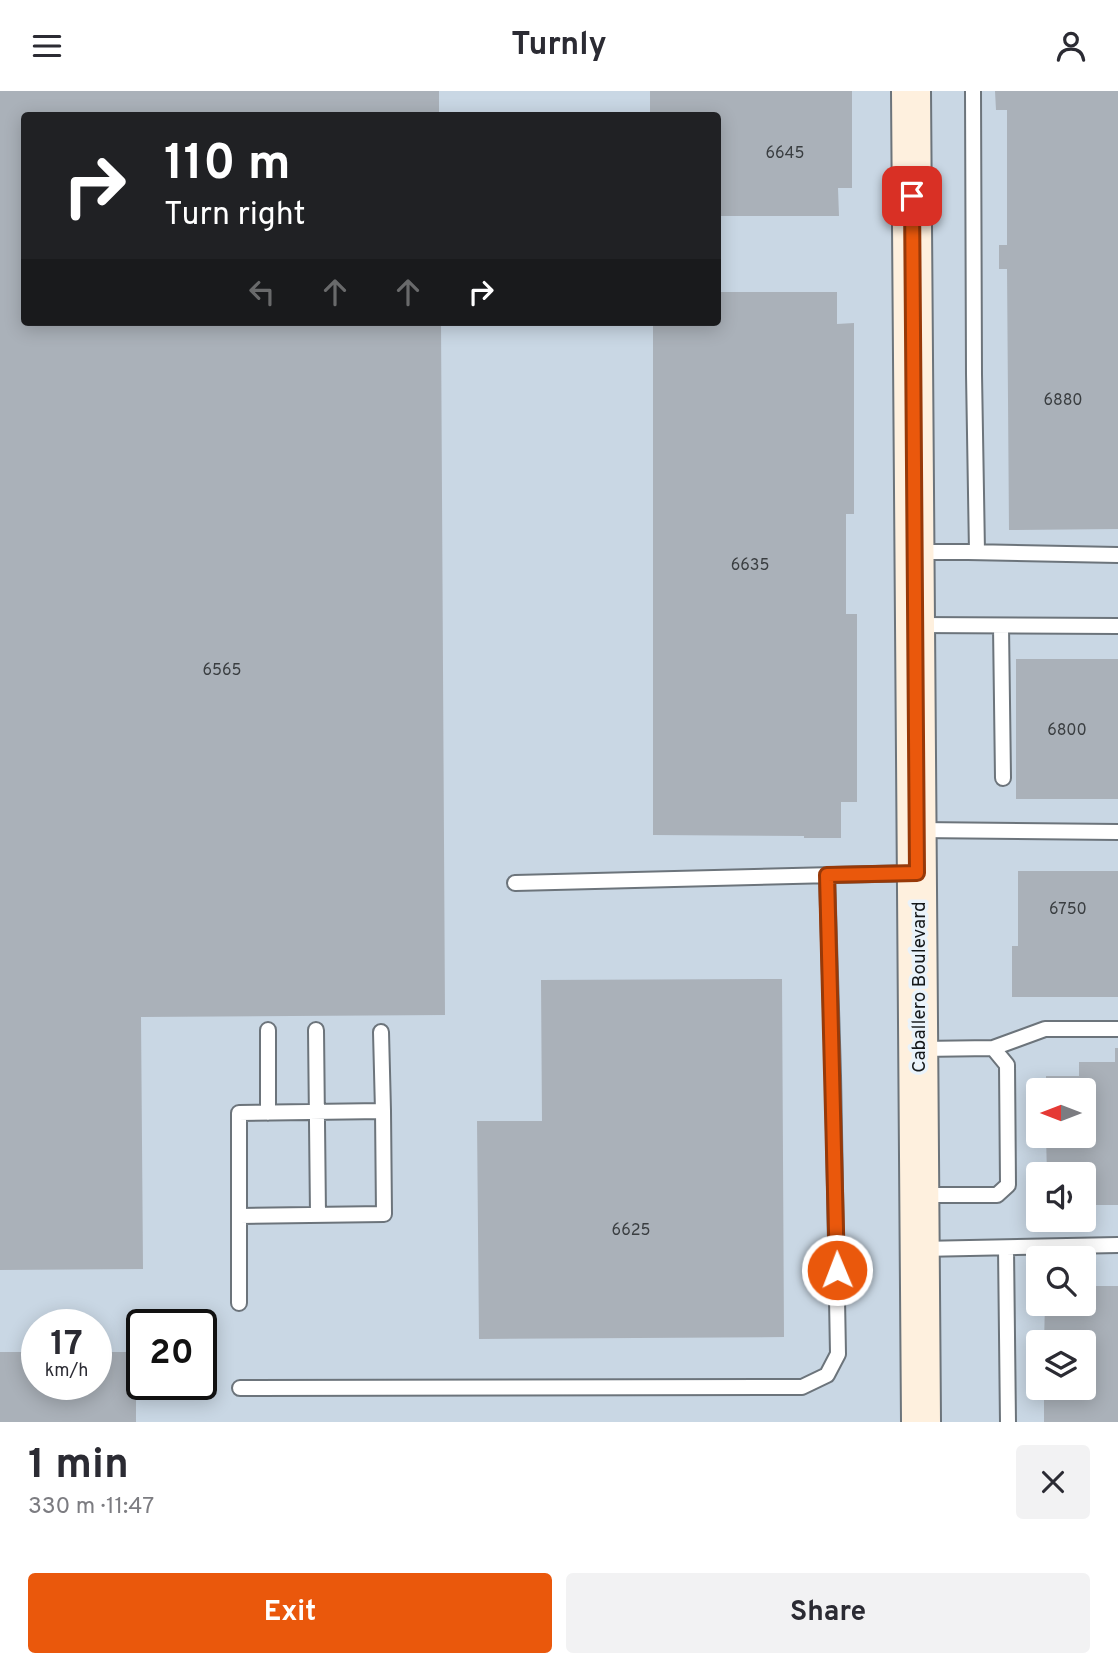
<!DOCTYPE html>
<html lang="en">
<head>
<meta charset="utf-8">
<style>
	:root { --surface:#fff; --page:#f2f2f3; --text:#2b2b33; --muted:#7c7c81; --accent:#ea580c }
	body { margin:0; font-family:Overpass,sans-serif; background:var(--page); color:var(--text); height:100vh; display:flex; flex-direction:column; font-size:26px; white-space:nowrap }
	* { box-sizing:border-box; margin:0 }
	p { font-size:23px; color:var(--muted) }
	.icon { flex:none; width:38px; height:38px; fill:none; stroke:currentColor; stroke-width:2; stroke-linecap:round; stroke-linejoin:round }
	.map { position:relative; height:1331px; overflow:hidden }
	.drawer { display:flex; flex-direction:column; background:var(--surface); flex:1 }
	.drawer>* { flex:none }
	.guide { position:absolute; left:21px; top:21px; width:700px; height:214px; border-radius:7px; box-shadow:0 4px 18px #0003; background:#202124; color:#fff; overflow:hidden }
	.needle { width:46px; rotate:270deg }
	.controls { position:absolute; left:1026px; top:987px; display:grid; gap:14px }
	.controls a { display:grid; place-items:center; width:70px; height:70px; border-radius:7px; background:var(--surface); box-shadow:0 4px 18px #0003; font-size:35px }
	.speed { position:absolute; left:21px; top:1218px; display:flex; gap:14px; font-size:35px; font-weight:700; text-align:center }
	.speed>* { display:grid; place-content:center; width:91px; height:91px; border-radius:50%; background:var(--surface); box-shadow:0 4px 18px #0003; line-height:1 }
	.speed small { font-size:18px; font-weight:400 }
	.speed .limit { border:4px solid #111; border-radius:10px; background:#fff; color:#111 }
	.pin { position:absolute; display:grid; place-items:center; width:60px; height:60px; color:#fff; margin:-30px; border-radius:14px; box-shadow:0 4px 10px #0006 }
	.me { position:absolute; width:77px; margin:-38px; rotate:359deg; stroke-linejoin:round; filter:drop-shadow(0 0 5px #0008) }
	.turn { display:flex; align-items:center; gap:24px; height:147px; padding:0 28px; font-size:32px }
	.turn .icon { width:91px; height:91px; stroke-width:2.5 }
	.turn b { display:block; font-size:49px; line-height:60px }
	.lanes { display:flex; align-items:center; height:66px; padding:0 28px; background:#0003; justify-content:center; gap:35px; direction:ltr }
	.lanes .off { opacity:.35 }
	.round { display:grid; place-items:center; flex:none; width:74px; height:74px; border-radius:7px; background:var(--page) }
	.overview { display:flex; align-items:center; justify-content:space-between; height:119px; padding:0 28px }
	h1 { font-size:42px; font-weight:700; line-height:52px }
	.primary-button { display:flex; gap:14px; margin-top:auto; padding:14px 28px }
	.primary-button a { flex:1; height:80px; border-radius:7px; background:var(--accent); color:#fff; font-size:28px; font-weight:700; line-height:80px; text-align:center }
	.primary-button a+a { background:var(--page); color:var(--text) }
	header { display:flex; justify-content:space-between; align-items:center; height:91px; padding:0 28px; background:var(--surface); font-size:32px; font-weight:700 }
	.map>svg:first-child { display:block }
</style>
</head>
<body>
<header><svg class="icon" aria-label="menu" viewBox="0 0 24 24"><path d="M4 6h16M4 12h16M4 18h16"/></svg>Turnly<svg class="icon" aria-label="person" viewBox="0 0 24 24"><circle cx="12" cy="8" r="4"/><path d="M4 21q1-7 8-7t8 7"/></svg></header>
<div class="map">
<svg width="1118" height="1331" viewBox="0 0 1118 1331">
	<rect width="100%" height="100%" fill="#dde5ee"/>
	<path fill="#c9d7e4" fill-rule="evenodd" d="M0,0H1118V1331H0ZM24,24H718V231H24ZM1038,999H1083V1045H1038ZM1038,1083H1083V1129H1038ZM1038,1167H1083V1213H1038ZM37,1234H96V1293H37ZM142,1234H201V1293H142ZM1038,1251H1083V1297H1038Z"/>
	<path fill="#aab1b9" d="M0,0H439V24H24V231H441L445,924L141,926L143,1178L0,1179Z
		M650,0H852V97H838L839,125H718V24H650Z
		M995,0H1118V438L1009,439L1007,178H999V154H1007V19H996Z
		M718,201H837V233L854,232V423H846V523H857V711H841V747H804V745L653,744V231H718Z
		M1016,568H1118V708H1016Z
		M1018,780H1118V906H1012V855H1018Z
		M782,888L784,1246L479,1248L477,1030H542L541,889Z
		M1115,957H1118V1114H1083V1083H1047L1046,1045H1083V999H1046V985H1079V971H1115Z
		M1083,1195H1118V1331H1044V1297H1083V1251H1044L1045,1213H1083Z
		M0,1261H37V1293H96V1261H136V1331H0Z"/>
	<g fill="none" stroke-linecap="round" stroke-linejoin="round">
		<g stroke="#6c747b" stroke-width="18">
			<path id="lane" d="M973,0L974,283L977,461
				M916,461H968L1118,464
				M916,534L1118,535
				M1001,535L1003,687
				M918,739L1118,741
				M515,792L916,782
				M268,939V1022
				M316,939L318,1124
				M920,958L993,957L1045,938H1118
				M921,1104H997L1008,1094L1007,974L993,957
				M240,1125L384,1123L383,1020
				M1006,1157L1008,1331
				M921,1158L1118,1154
				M239,1212V1022L383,1020L381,941
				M240,1297L802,1296L827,1284L838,1263L833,985L827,784"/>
		</g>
		<g stroke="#6c747b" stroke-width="42">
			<path id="secondary" d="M911,0L921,1331"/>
		</g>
		<use href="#lane" stroke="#fff" stroke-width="14"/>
		<use href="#secondary" stroke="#fef0de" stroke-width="38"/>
	</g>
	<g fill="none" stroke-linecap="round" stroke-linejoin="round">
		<g stroke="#983908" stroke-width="18">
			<path id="route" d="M837,1179L827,784L917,782L912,105"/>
		</g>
		<use href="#route" stroke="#ea580c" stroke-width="12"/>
	</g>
	<g text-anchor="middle" stroke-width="7" stroke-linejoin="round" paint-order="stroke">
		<g font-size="16" fill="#3a3e41">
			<text x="785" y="67">6645</text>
			<text x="1063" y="314">6880</text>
			<text x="750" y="479">6635</text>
			<text x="222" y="584">6565</text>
			<text x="1067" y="644">6800</text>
			<text x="1068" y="823">6750</text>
			<text x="631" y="1144">6625</text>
		</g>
		<g font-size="19" fill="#141719" stroke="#eaf3fb">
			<text transform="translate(918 896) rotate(-90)" y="7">Caballero Boulevard</text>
		</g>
	</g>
</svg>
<div class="controls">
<a><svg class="needle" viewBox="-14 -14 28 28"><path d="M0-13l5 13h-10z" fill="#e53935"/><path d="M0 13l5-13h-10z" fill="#7c7c81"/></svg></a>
<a><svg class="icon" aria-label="sound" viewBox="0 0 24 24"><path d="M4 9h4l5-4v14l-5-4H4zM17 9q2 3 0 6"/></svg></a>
<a><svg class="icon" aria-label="search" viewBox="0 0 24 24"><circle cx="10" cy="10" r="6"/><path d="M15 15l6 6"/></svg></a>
<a><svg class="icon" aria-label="layers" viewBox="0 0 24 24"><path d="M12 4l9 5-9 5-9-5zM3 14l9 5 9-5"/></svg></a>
</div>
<div class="speed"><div>17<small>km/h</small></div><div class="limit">20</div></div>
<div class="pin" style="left:912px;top:105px;background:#d93025"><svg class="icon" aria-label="arrive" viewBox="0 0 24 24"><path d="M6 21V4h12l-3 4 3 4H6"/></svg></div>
<svg class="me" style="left:837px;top:1179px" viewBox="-20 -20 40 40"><circle r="17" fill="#ea580c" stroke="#fff" stroke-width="3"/><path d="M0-11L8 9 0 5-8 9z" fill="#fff"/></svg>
<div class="guide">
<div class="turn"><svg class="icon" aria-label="right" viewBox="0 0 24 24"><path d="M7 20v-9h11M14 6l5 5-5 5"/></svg><div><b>110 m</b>Turn right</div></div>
<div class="lanes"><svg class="icon off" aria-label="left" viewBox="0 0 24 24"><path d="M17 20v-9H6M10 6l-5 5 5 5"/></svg><svg class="icon off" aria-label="ahead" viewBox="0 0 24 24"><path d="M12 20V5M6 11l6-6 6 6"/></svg><svg class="icon off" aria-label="ahead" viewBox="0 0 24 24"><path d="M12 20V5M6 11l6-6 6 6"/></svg><svg class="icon" aria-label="right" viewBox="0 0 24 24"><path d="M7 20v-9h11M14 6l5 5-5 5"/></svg></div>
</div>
</div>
<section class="drawer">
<div class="overview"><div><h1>1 min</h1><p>330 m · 11:47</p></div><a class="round"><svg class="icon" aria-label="close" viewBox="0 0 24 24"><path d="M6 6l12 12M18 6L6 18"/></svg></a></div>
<div class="primary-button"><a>Exit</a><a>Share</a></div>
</section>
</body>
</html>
